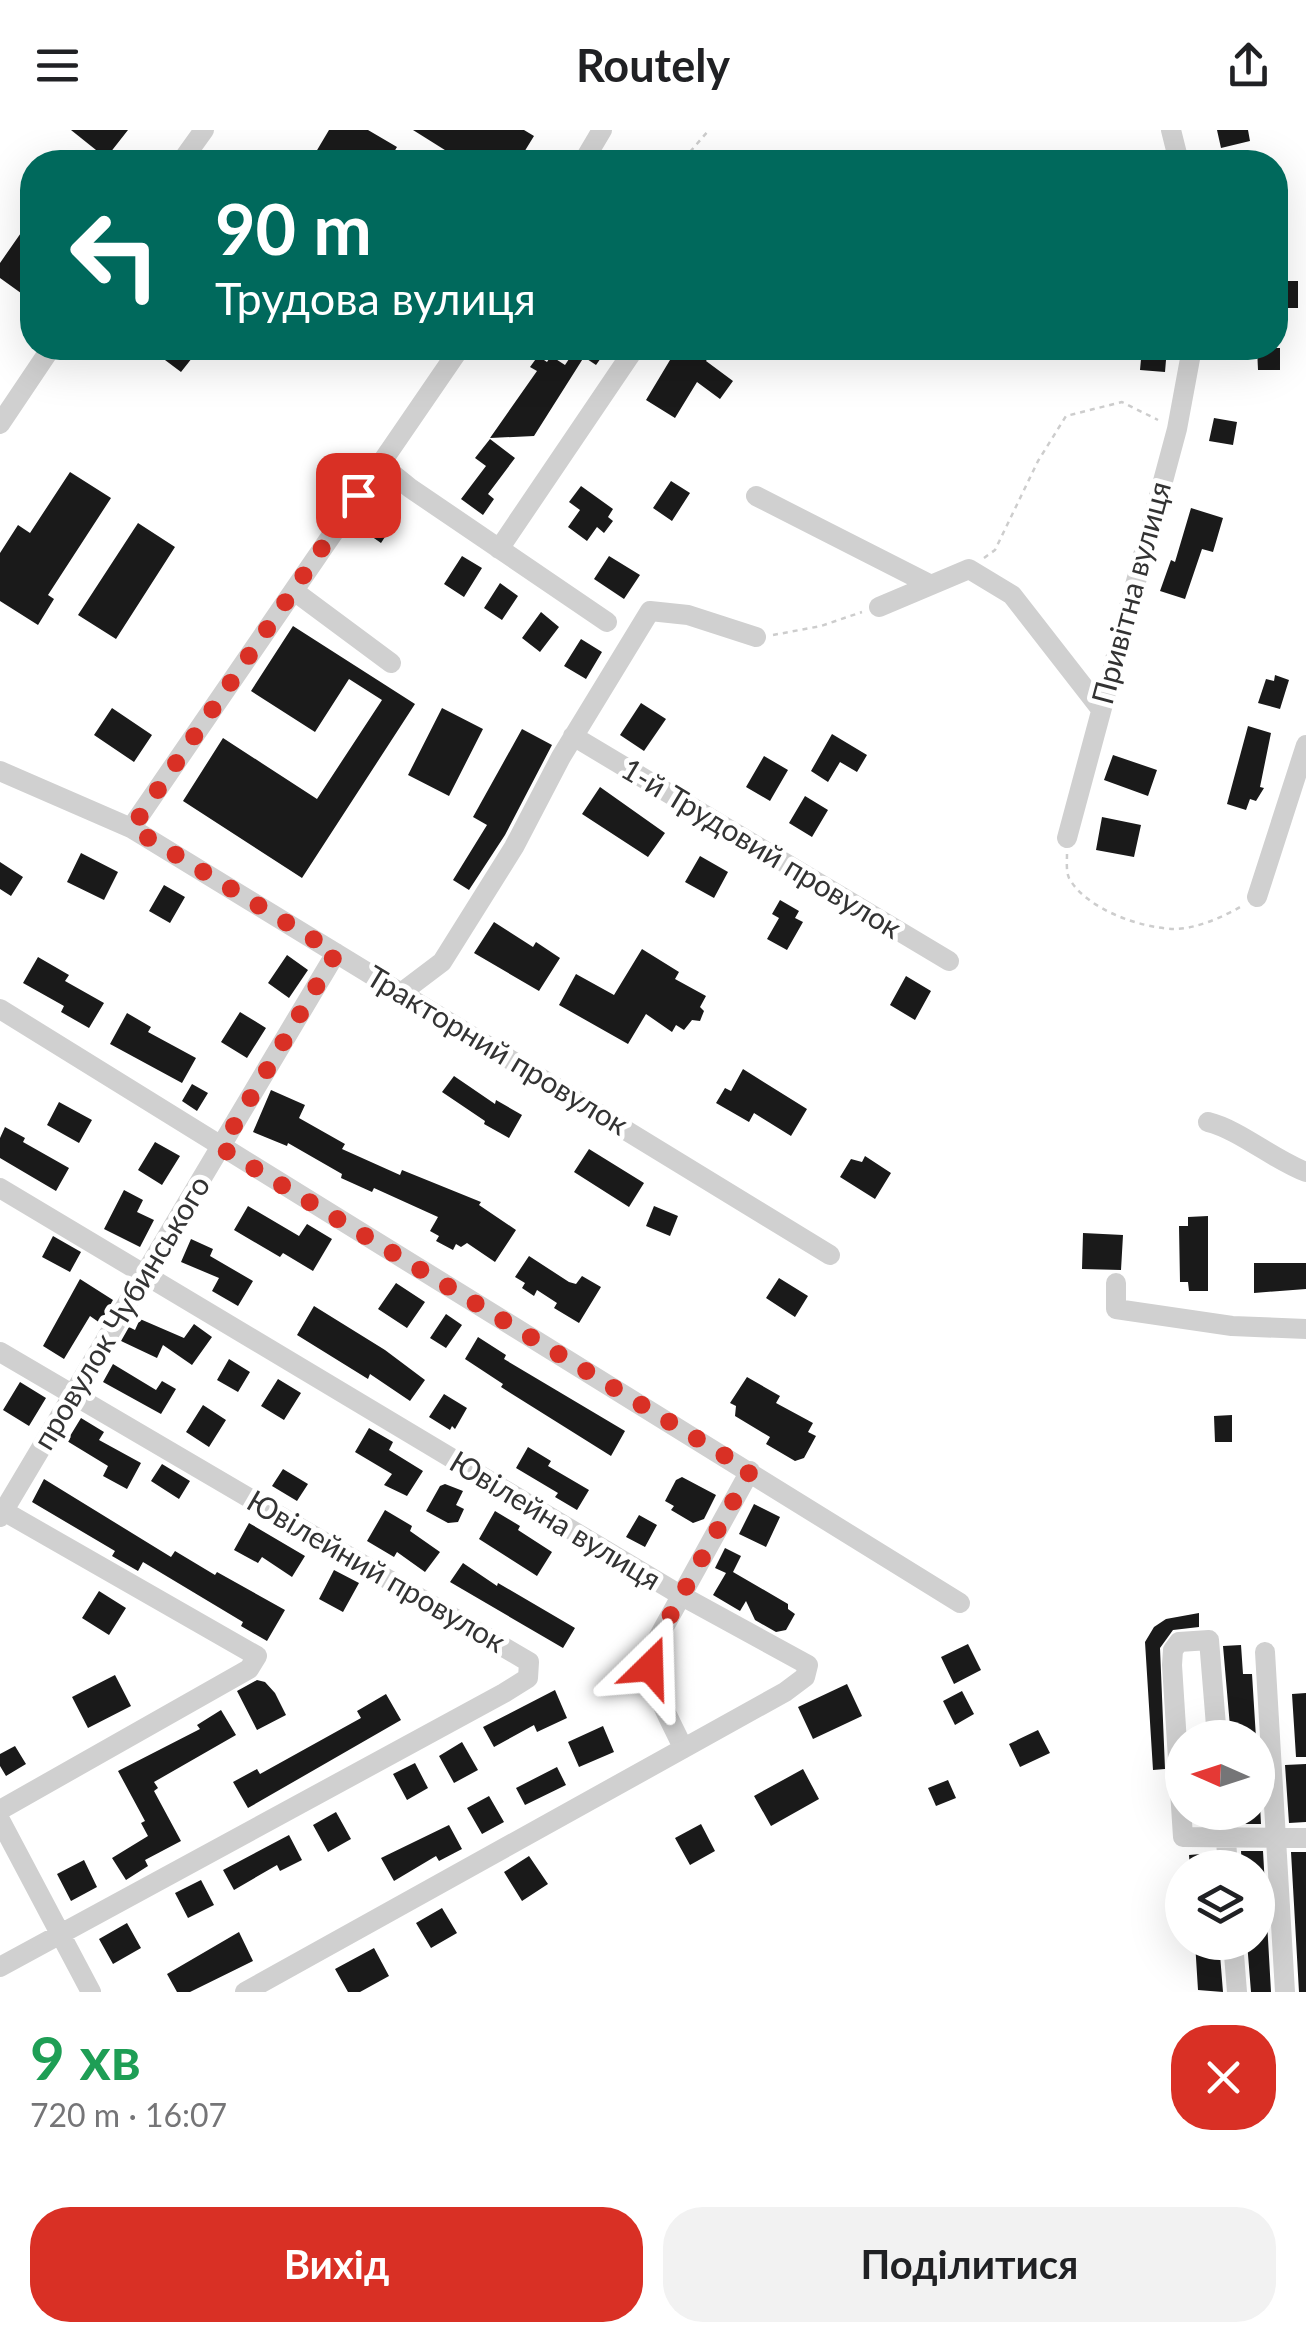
<!DOCTYPE html>
<html lang="uk">
<head>
<meta charset="utf-8">
<style>
	:root { --surface:#fff; --page:#f2f2f2; --text:#202124; --muted:#757577; --accent:#d93025 }
	body { margin:0; font-family:Lato,sans-serif; background:var(--page); color:var(--text); height:100vh; display:flex; flex-direction:column; font-size:38px; white-space:nowrap }
	* { box-sizing:border-box; margin:0 }
	p { font-size:32px; color:var(--muted) }
	.icon { flex:none; width:55px; height:55px; fill:none; stroke:currentColor; stroke-width:2; stroke-linecap:round; stroke-linejoin:round }
	.map { position:relative; height:1862px; overflow:hidden }
	.drawer { display:flex; flex-direction:column; background:var(--surface); flex:1 }
	.drawer>* { flex:none }
	.banner { position:absolute; left:20px; top:20px; width:1268px; height:210px; border-radius:40px; box-shadow:0 10px 40px #0002; background:#00695c; color:#fff; overflow:hidden }
	.needle { width:65px; rotate:273deg }
	.fabs { position:absolute; left:1165px; top:1590px; display:grid; gap:20px }
	.fabs a { display:grid; place-items:center; width:110px; height:110px; border-radius:50%; background:var(--surface); box-shadow:0 10px 40px #0002; font-size:50px }
	.pin { position:absolute; display:grid; place-items:center; width:85px; height:85px; color:#fff; margin:-42px; border-radius:20px; box-shadow:0 5px 15px #0006 }
	.me { position:absolute; width:110px; margin:-55px; rotate:22deg; stroke-linejoin:round; filter:drop-shadow(0 0 8px #0008) }
	.turn { display:flex; align-items:center; gap:35px; height:210px; padding:0 30px; font-size:45px }
	.turn .icon { width:130px; height:130px; stroke-width:2.5 }
	.turn b { display:block; font-size:70px; line-height:85px }
	.round { display:grid; place-items:center; flex:none; width:105px; height:105px; border-radius:40px; background:var(--page) }
	.headline { display:flex; align-items:center; justify-content:space-between; height:170px; padding:0 30px }
	h1 { font-size:60px; font-weight:700; line-height:75px; color:#1e9e55 }
	.primary-button { display:flex; gap:20px; margin-top:auto; padding:20px 30px }
	.primary-button a { flex:1; height:115px; border-radius:40px; background:var(--accent); color:#fff; font-size:40px; font-weight:700; line-height:115px; text-align:center }
	.primary-button a+a { background:var(--page); color:var(--text) }
	header { display:flex; justify-content:space-between; align-items:center; height:130px; padding:0 30px; background:var(--surface); font-size:45px; font-weight:700 }
	.map>svg:first-child { display:block }
</style>
</head>
<body>
<header><svg class="icon" aria-label="menu" viewBox="0 0 24 24"><path d="M4 6h16M4 12h16M4 18h16"/></svg>Routely<svg class="icon" aria-label="share" viewBox="0 0 24 24"><path d="M12 15V3M7 8l5-5 5 5M5 13v7h14v-7"/></svg></header>
<div class="map">
<svg width="1306" height="1862" viewBox="0 0 1306 1862">
	<rect width="100%" height="100%" fill="#fff"/>
	<path fill="#1a1a1a" d="M71,0H128L106,28Z
		M329,0H368L397,17L388,32H310Z
		M413,0H524L534,6L518,32H464Z
		M1217,0H1248L1250,11L1221,18Z
		M32,87V171L0,148V133Z
		M1275,151H1298V178H1275Z
		M149,218H188L196,223L181,242Z
		M571,218H608L596,235L584,227L534,306L490,308L537,241L530,237L538,226L547,232L551,226L565,235L575,220Z
		M661,218H715L706,231L733,251L720,269L697,252L675,288L646,270L673,225Z
		M1142,218H1167L1165,242L1140,240Z
		M1257,218H1280V240H1258Z
		M1214,288L1237,292L1233,315L1209,311Z
		M490,309L515,328L488,364L494,369L483,385L461,369L486,336L475,328Z
		M70,342L111,368L48,465L54,469L38,495L0,471V423L18,395L30,403Z
		M671,351L690,363L672,391L653,378Z
		M581,356L613,379L608,387L613,391L604,403L597,397L587,411L568,397L580,380L569,372Z
		M376,376L396,390L381,413L361,399Z
		M1191,378L1223,388L1213,422L1202,419L1185,469L1160,461L1171,430L1175,432Z
		M138,393L175,417L116,509L78,485Z
		M462,426L482,438L464,467L444,454Z
		M609,426L640,445L624,469L594,449Z
		M500,453L518,466L502,490L484,478Z
		M541,482L559,497L540,522L522,508Z
		M293,496L415,574L302,748L183,671L223,608L317,669L382,570L349,549L315,602L251,561Z
		M581,509L602,522L586,549L564,536Z
		M1275,545L1289,550L1280,579L1258,573L1266,549L1274,551Z
		M641,573L666,589L644,621L620,605Z
		M112,578L152,605L134,632L94,605Z
		M442,578L483,599L449,666L408,645Z
		M1248,596L1271,603L1260,657L1264,658L1256,671L1250,669L1246,680L1227,674Z
		M522,599L552,615L505,705L469,760L453,750L487,695L473,687Z
		M832,604L867,625L857,642L840,632L828,652L811,641Z
		M1113,625L1157,640L1148,666L1104,650Z
		M764,626L788,640L770,671L746,657Z
		M600,657L665,703L648,727L582,684Z
		M805,666L828,680L812,707L789,693Z
		M1102,687L1141,695L1134,727L1096,720Z
		M81,723L118,742L104,770L67,752Z
		M700,726L728,742L714,768L685,752Z
		M0,732L23,747L11,766L0,759Z
		M164,755L185,767L170,793L149,781Z
		M780,770L799,781L795,788L803,792L787,820L767,809L779,788L772,784Z
		M494,792L533,817L536,812L560,828L539,861L474,823Z
		M642,819L679,842L675,849L706,866L700,877L704,881L700,891L692,890L684,900L676,895L672,902L646,884L628,914L559,875L576,844L614,865Z
		M287,825L308,840L289,868L268,853Z
		M38,827L69,845L65,851L104,873L89,898L61,882L64,876L23,853Z
		M906,846L931,861L915,890L890,875Z
		M240,882L266,898L247,928L221,912Z
		M127,883L151,897L148,902L196,928L182,953L110,914Z
		M743,939L807,979L791,1006L754,983L749,992L716,973L725,958L731,961Z
		M454,946L495,974L496,970L522,985L509,1008L484,994L485,991L442,962Z
		M192,954L208,963L197,981L182,971Z
		M271,960L305,975L299,988L345,1014L342,1019L400,1045L402,1040L481,1072L479,1075L516,1100L495,1132L467,1113L461,1117L456,1114L453,1120L436,1111L439,1106L430,1101L438,1087L374,1058L372,1062L341,1048L342,1044L288,1013L287,1016L253,1002Z
		M59,972L92,990L79,1013L47,995Z
		M5,997L25,1008L23,1012L69,1038L56,1061L0,1028V1008Z
		M155,1012L180,1026L162,1055L138,1040Z
		M589,1019L644,1053L629,1077L574,1042Z
		M865,1026L891,1043L875,1069L840,1047L851,1029L862,1032Z
		M124,1060L143,1070L137,1082L154,1090L140,1117L104,1099Z
		M248,1076L299,1106L307,1094L332,1109L313,1141L283,1123L280,1127L234,1100Z
		M654,1076L678,1086L670,1106L646,1096Z
		M1208,1086V1161H1189L1188,1152H1180L1179,1096H1188V1087Z
		M1083,1103L1123,1105L1121,1140L1082,1139Z
		M53,1106L81,1122L70,1142L42,1127Z
		M191,1109L213,1119L210,1126L253,1151L238,1176L212,1161L219,1148L181,1132Z
		M529,1126L569,1152L576,1154L582,1146L601,1157L579,1193L554,1178L557,1173L537,1160L534,1166L522,1158L525,1153L515,1147Z
		M1254,1133H1306V1159L1254,1163Z
		M779,1148L808,1166L795,1187L766,1168Z
		M80,1149L113,1170L100,1193L90,1186L64,1229L43,1216Z
		M396,1153L425,1172L407,1198L378,1179Z
		M314,1176L385,1220L425,1250L410,1271L370,1244L368,1249L297,1205Z
		M446,1184L462,1195L446,1218L430,1208Z
		M140,1189L184,1208L194,1194L212,1207L192,1235L163,1215L157,1228L121,1211L129,1197L135,1200Z
		M478,1207L506,1225L504,1229L625,1301L611,1326L501,1257L503,1254L465,1229Z
		M229,1229L250,1242L238,1262L217,1250Z
		M113,1234L156,1260L162,1251L176,1259L161,1284L103,1252Z
		M747,1247L780,1266L776,1273L813,1293L808,1302L816,1306L804,1328L795,1331L766,1314L770,1307L735,1286L736,1276L730,1273Z
		M278,1249L301,1263L284,1290L261,1276Z
		M20,1252L46,1268L29,1296L3,1280Z
		M444,1264L467,1278L455,1299L452,1296L450,1300L429,1287Z
		M203,1275L226,1290L209,1317L186,1302Z
		M1232,1285V1312H1215L1214,1286Z
		M81,1288L104,1302L99,1310L141,1333L127,1359L103,1346L108,1336L67,1311Z
		M369,1298L393,1312L389,1320L423,1341L407,1366L384,1355L392,1344L355,1322Z
		M528,1317L551,1331L548,1336L589,1360L577,1380L555,1367L558,1363L516,1338Z
		M162,1334L190,1351L179,1369L151,1351Z
		M283,1339L308,1354L297,1371L272,1356Z
		M682,1347L716,1365L704,1389L693,1393L671,1380L674,1376L665,1371L676,1350Z
		M44,1349L171,1427L175,1421L215,1445L217,1442L285,1480L267,1511L241,1496L243,1492L143,1432L138,1441L112,1426L115,1421L32,1372Z
		M445,1354L463,1361L456,1375L464,1379L458,1392L448,1393L426,1381L440,1356Z
		M754,1374L780,1387L766,1417L739,1404Z
		M385,1380L412,1396L410,1401L440,1422L425,1442L397,1422L394,1427L367,1411Z
		M495,1381L520,1396L518,1400L552,1422L537,1446L479,1409Z
		M639,1385L657,1395L645,1417L626,1407Z
		M249,1393L305,1426L292,1447L262,1427L258,1433L234,1420Z
		M725,1418L741,1426L733,1442L788,1474V1479L795,1484L786,1500L776,1502L755,1490L746,1471L740,1481L713,1465L726,1443L715,1438Z
		M463,1433L497,1456L498,1453L575,1498L563,1518L450,1452Z
		M334,1440L359,1453L343,1482L319,1469Z
		M99,1461L126,1478L109,1505L82,1488Z
		M1199,1483V1497L1173,1500L1160,1518L1165,1639L1153,1640L1145,1512L1154,1497L1166,1489Z
		M968,1514L981,1540L954,1554L941,1527Z
		M1241,1515L1243,1544H1252L1256,1608H1231L1223,1516Z
		M115,1545L131,1576L88,1598L72,1567Z
		M257,1550L265,1552L275,1563L286,1585L257,1600L237,1561Z
		M847,1554L862,1586L813,1609L798,1577Z
		M555,1560L567,1588L537,1602L534,1595L494,1617L483,1597Z
		M962,1561L974,1584L955,1595L943,1571Z
		M1306,1563V1627H1296L1292,1564Z
		M386,1564L401,1590L248,1678L233,1652L257,1639L260,1644L361,1588L357,1581Z
		M221,1580L236,1605L154,1652L158,1658L154,1661L181,1711L145,1730L148,1736L126,1750L112,1728L148,1706L141,1693L145,1691L118,1641L200,1599L197,1595Z
		M603,1596L614,1622L579,1637L568,1612Z
		M1038,1600L1050,1623L1020,1637L1009,1614Z
		M462,1612L478,1640L454,1653L439,1626Z
		M15,1616L26,1634L6,1646L0,1636V1624Z
		M415,1633L428,1658L407,1670L393,1644Z
		M1306,1634V1692L1289,1693L1285,1635Z
		M557,1637L566,1655L525,1675L516,1658Z
		M1258,1637L1261,1694H1239L1238,1682H1258Z
		M803,1639L819,1669L771,1696L754,1666Z
		M948,1650L956,1668L936,1676L928,1658Z
		M489,1666L504,1692L482,1704L467,1678Z
		M336,1682L351,1709L328,1722L313,1695Z
		M701,1694L715,1721L690,1735L675,1708Z
		M449,1695L462,1719L439,1731L436,1726L394,1751L381,1728Z
		M289,1705L302,1730L280,1741L277,1735L234,1760L223,1740Z
		M1241,1721H1263L1271,1862H1251L1247,1812H1258V1738H1242Z
		M1291,1722H1306V1862H1299Z
		M1213,1723L1214,1738H1190L1189,1725Z
		M529,1726L548,1754L522,1771L504,1742Z
		M84,1730L97,1757L71,1771L57,1744Z
		M201,1750L214,1775L188,1788L175,1763Z
		M442,1778L457,1803L431,1818L416,1793Z
		M127,1793L141,1818L113,1834L99,1809Z
		M239,1802L253,1831L190,1862H177L167,1844Z
		M1195,1812H1219L1223,1862L1198,1860Z
		M374,1818L389,1846L360,1862H348L335,1839Z"/>
	<g fill="none" stroke-linecap="round" stroke-linejoin="round">
		<path stroke="#cdcdcd" stroke-width="2.5" stroke-dasharray="5 5" stroke-linecap="butt" d="M610,27L629,32
			M673,32L689,23L709,0
			M984,428L995,420L1038,331L1066,286L1122,272L1158,290
			M773,505L821,496L862,482
			M1067,724C1067,732 1066,741 1069,748C1086,779 1140,798 1174,799C1196,799 1223,787 1242,776"/>
		<path stroke="#d0d0d0" stroke-width="20" d="M1171,0L1179,32
			M181,32L204,0
			M583,32L602,0
			M0,294L51,218
			M379,333L410,358L607,492
			M756,366L931,455
			M499,419L635,218
			M294,461L391,533
			M879,477L969,439L1012,465L1100,578
			M573,606L949,831
			M0,641L131,698L830,1125
			M131,698L460,218
			M1067,708L1177,299L1192,218
			M1257,767L1306,615
			M401,863L442,832L514,717L561,627L650,481L688,485L756,507
			M0,879L960,1473
			M1208,992C1240,1000 1272,1029 1306,1042
			M0,1058L682,1466L808,1535L805,1547L785,1562L245,1862
			M1116,1153V1179L1232,1196L1306,1199
			M0,1222L529,1532L528,1548L504,1563L0,1837
			M0,1379L257,1526L249,1539L0,1680
			M0,1387L336,823
			M1265,1522L1285,1862
			M1217,1608L1209,1510L1179,1512L1173,1520L1172,1535L1183,1707L1306,1708
			M683,1618C668,1584 646,1554 653,1517L750,1341
			M1224,1682L1228,1738
			M0,1690L91,1862
			M1233,1812L1237,1862"/>
	</g>
	<g fill="none" stroke-linecap="round" stroke-linejoin="round">
		<path stroke="#d93025" stroke-width="18" stroke-dasharray="0 32.4" d="M358,365L132,698L336,823L221,1018L750,1341L653,1517L650,1537"/>
	</g>
	<g text-anchor="middle" stroke-width="10" stroke-linejoin="round" paint-order="stroke">
		<g font-size="30" fill="#333" stroke="#fff">
			<text transform="translate(1132 463) rotate(-75)" y="10">Привітна вулиця</text>
			<text transform="translate(761 719) rotate(31)" y="10">1-й Трудовий провулок</text>
			<text transform="translate(497 921) rotate(31)" y="10">Тракторний провулок</text>
			<text transform="translate(122 1183) rotate(-59)" y="10">провулок Чубинського</text>
			<text transform="translate(555 1391) rotate(31)" y="10">Ювілейна вулиця</text>
			<text transform="translate(376 1442) rotate(30)" y="10">Ювілейний провулок</text>
		</g>
	</g>
</svg>
<div class="fabs">
<a><svg class="needle" viewBox="-14 -14 28 28"><path d="M0-13l5 13h-10z" fill="#e53935"/><path d="M0 13l5-13h-10z" fill="#757577"/></svg></a>
<a><svg class="icon" aria-label="layers" viewBox="0 0 24 24"><path d="M12 4l9 5-9 5-9-5zM3 14l9 5 9-5"/></svg></a>
</div>
<div class="pin" style="left:358px;top:365px;background:#d93025"><svg class="icon" aria-label="arrive" viewBox="0 0 24 24"><path d="M6 21V4h12l-3 4 3 4H6"/></svg></div>
<svg class="me" style="left:650px;top:1537px" viewBox="-20 -20 40 40"><path d="M0-17L14 15 0 8-14 15z" fill="#d93025" stroke="#fff" stroke-width="4"/></svg>
<div class="banner">
<div class="turn"><svg class="icon" aria-label="left" viewBox="0 0 24 24"><path d="M17 20v-9H6M10 6l-5 5 5 5"/></svg><div><b>90 m</b>Трудова вулиця</div></div>
</div>
</div>
<section class="drawer">
<div class="headline"><div><h1>9 хв</h1><p>720 m · 16:07</p></div><a class="round" style="background:#d93025;color:#fff"><svg class="icon" aria-label="close" viewBox="0 0 24 24"><path d="M6 6l12 12M18 6L6 18"/></svg></a></div>
<div class="primary-button"><a>Вихід</a><a>Поділитися</a></div>
</section>
</body>
</html>
